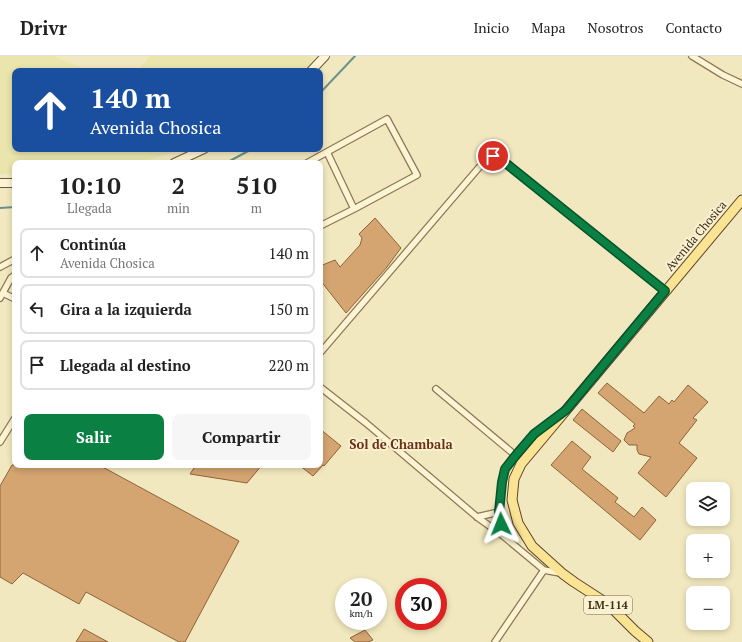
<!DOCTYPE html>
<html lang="es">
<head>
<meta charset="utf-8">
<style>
	:root { --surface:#fff; --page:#f6f6f6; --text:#222; --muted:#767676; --line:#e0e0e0; --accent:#0b8043 }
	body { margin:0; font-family:"PT Serif",serif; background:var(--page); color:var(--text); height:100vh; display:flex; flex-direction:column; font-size:15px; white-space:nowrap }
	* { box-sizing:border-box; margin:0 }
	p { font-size:13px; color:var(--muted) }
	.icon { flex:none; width:22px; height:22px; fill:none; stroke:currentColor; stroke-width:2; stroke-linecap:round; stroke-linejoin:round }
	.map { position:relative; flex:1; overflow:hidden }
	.details { position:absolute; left:12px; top:104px; width:311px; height:308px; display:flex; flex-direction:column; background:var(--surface); border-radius:8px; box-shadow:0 2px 6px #0003 }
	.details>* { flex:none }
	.banner { position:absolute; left:12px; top:12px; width:311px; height:84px; border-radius:8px; box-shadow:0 2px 6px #0003; background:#1a4fa0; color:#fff; overflow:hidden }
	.fabs { position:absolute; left:686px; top:426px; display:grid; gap:8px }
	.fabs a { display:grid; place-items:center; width:44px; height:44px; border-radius:8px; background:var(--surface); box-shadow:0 2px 6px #0003; font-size:20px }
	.speed { position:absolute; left:335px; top:522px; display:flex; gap:8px; font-size:20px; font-weight:700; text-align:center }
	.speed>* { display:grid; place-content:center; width:52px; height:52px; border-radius:50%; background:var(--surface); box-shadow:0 2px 6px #0003; line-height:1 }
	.speed small { font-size:10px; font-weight:400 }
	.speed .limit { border:6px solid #d22; background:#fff; color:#111 }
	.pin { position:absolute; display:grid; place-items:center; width:34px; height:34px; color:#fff; margin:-17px; border:2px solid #fff; border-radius:50%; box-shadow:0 1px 4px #0007 }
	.me { position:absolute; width:44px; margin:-22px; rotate:358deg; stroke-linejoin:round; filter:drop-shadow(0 0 3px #0008) }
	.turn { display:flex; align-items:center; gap:14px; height:84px; padding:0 12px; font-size:18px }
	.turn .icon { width:52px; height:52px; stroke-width:2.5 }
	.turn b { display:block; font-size:28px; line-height:34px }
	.eta { display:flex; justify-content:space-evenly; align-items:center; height:68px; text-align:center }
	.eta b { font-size:24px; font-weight:600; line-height:28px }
	.primary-button { display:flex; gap:8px; margin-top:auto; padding:8px 12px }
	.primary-button a { flex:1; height:46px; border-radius:8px; background:var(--accent); color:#fff; font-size:16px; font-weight:600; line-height:46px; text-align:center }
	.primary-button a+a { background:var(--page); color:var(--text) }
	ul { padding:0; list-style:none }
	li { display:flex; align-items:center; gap:12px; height:50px; margin:0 8px 6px; padding:0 4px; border:2px solid var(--line); border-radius:8px }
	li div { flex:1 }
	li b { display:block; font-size:15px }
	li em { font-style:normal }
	header { display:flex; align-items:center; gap:24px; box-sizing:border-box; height:56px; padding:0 20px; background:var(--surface); border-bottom:1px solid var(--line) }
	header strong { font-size:19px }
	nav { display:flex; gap:22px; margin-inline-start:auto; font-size:14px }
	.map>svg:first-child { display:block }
</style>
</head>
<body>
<header>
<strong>Drivr</strong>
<nav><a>Inicio</a><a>Mapa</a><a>Nosotros</a><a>Contacto</a></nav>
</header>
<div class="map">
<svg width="742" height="586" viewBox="0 0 742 586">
	<rect width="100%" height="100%" fill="#f2e8bf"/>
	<path fill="#e9e5ac" d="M0,0H53L90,15H15V93H186L137,107H15V118H0Z
		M150,0H310L315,4L304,15H132L139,13Z"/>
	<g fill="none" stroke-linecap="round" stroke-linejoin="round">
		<path stroke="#69938c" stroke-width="2" d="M320,37L355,0
			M226,107L252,93
			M0,152L15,151"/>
	</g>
	<path fill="#d4a471" stroke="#8f6339" d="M375,162L401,192L387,211L346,257L320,224V210L335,204L340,211L360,189L362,182L359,178Z
		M607,327L644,357L659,340L669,348L672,344L674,346L688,329L708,346L693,362L697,364L679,387L697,402L666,441L638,417L651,401L639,398L637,394V389H629L624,384L627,377L635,372L633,370L635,368L598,337Z
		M582,353L621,385L613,396L573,364Z
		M320,373L341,390L324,410L323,409L313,420L299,409H320Z
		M572,385L591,401L582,413L618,442L615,446L634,461L642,451L656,464L640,484L551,409Z
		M12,409H99L239,485L185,586H179L86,536L79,548L23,517L12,528L0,521V430Z
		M196,409H262L247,427L190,418Z
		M84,573L108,586H76Z
		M365,574L373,584L368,586H355L350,582Z"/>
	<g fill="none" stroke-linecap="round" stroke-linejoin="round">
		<g stroke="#8d7855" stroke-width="8">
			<path id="minor" d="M692,0L723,19L742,28
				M327,96L354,153
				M307,107L387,63L417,119L354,153L320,170
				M0,211L15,203
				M3,237L15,243
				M0,242L11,222L15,219
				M320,297L488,101L493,100L498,101L665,235
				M320,331L366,367L477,461L502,479L544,514L560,517
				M436,333L515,399
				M0,386L15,362
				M477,461L499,456
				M502,479L499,456L502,426L505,413L515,399L534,378L556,362
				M495,586L544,514"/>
		</g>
		<g stroke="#6f5939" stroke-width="10">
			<path id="secondary" d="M311,15L325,0
				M174,107L204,93
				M0,127H15"/>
		</g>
		<g stroke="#5a452a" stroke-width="11">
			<path id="primary" d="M648,586L635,575L608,548L574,526L563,518L532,490L518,467L512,444L514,423L521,408L742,144"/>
		</g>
		<use href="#minor" stroke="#fcf4d3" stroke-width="5.5"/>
		<use href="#secondary" stroke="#fcf4d3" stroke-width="8"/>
		<use href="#primary" stroke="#fae393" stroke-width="9"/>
	</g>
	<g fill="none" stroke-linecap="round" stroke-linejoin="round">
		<g stroke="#07532c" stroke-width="10">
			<path id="route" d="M493,100L498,101L665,235L566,354L534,378L516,399L505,413L502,426L499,456L501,468"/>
		</g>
		<use href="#route" stroke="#0b8043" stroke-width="7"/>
	</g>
	<g text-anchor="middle" stroke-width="4" stroke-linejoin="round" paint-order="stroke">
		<rect fill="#f9f1d0" stroke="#746851" stroke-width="1" x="584" y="540" width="48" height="18" rx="3"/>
		<g font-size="11" font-weight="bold" fill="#3b2e1b">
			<text x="608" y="553">LM-114</text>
		</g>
		<g font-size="12" fill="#3b2e1b" stroke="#f9f1d0">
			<text transform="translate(696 180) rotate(-50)" y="4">Avenida Chosica</text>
		</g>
		<g font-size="13" font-weight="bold" fill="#6c3016" stroke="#f9f1d0">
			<text x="401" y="393">Sol de Chambala</text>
		</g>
	</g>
</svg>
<div class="fabs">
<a><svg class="icon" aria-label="layers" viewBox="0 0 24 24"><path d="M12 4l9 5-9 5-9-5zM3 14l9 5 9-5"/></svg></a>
<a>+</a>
<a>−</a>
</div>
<div class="speed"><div>20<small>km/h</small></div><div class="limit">30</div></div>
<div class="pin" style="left:493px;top:100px;background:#d93025"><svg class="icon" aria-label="arrive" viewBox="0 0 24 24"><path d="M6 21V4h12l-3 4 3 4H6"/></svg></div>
<svg class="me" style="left:501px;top:468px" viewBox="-20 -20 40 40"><path d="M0-17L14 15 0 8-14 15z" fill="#0b8043" stroke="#fff" stroke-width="4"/></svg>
<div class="banner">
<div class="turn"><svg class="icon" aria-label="ahead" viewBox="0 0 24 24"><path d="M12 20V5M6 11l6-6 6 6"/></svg><div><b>140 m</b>Avenida Chosica</div></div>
</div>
<section class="details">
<div class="eta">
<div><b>10:10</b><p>Llegada</p></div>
<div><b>2</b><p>min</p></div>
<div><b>510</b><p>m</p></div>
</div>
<ul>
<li><svg class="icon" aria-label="ahead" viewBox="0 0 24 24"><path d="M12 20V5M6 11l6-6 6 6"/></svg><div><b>Continúa</b><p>Avenida Chosica</p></div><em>140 m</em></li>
<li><svg class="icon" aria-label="left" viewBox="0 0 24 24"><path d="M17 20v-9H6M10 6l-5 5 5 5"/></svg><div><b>Gira a la izquierda</b></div><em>150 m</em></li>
<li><svg class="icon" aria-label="arrive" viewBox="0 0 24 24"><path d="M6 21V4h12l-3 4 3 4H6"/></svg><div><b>Llegada al destino</b></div><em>220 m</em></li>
</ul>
<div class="primary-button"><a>Salir</a><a>Compartir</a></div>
</section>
</div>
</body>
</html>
